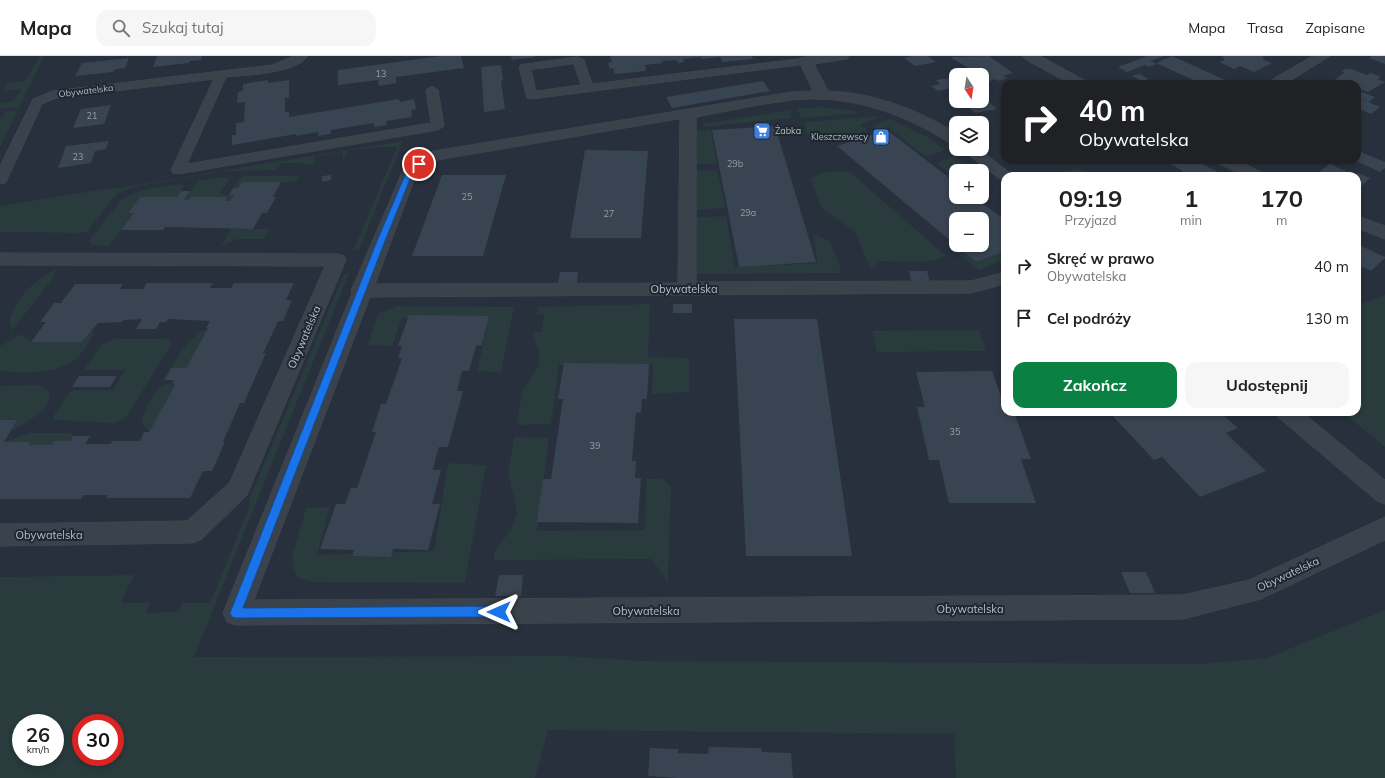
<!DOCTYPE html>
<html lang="pl">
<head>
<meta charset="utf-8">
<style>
	:root { --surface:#fff; --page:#f6f6f6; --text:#222; --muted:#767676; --line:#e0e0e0; --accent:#0b8043 }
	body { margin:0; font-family:Mulish,sans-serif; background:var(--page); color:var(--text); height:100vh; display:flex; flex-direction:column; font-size:15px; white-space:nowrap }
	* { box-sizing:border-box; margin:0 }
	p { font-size:13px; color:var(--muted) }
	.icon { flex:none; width:22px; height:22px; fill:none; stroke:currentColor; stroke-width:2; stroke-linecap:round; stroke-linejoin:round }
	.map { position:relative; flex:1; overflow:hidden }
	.sheet { position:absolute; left:1001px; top:116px; width:360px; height:244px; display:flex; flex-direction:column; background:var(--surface); border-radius:12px; box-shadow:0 2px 6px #0003 }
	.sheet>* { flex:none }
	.banner { position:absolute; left:1001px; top:24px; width:360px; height:84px; border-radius:12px; box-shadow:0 2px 6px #0003; background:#202124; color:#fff; overflow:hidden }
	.needle { width:26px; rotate:168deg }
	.buttons { position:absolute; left:949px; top:12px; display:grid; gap:8px }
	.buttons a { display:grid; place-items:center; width:40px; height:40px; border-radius:8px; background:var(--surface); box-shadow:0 2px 6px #0003; font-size:20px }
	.speed { position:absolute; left:12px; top:658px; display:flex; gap:8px; font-size:20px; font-weight:700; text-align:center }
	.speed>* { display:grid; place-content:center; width:52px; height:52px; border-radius:50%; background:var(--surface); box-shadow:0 2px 6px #0003; line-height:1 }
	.speed small { font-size:10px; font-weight:400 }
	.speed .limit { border:6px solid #d22; background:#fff; color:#111 }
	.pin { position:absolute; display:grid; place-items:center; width:34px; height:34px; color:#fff; margin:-17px; border:2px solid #fff; border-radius:50%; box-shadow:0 1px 4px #0007 }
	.me { position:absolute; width:44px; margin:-22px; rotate:270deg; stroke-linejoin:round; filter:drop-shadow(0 0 3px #0008) }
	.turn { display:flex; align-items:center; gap:14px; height:84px; padding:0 12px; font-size:18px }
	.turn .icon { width:52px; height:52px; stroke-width:2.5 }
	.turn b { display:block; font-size:28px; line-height:34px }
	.eta { display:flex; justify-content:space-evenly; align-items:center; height:68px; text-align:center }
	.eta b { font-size:24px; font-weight:700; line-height:28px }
	.action { display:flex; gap:8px; margin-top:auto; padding:8px 12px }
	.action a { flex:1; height:46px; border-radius:12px; background:var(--accent); color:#fff; font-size:16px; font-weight:700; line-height:46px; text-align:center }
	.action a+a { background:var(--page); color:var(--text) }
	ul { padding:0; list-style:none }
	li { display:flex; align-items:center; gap:12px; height:52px; padding:0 12px }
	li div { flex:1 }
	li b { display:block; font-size:15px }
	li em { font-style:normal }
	header { display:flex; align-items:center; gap:24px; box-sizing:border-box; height:56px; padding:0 20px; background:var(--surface); border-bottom:1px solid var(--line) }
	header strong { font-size:19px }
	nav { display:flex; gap:22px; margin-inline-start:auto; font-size:14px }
	.search { width:280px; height:36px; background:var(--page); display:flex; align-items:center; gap:10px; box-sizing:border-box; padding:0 14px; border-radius:12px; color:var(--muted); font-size:15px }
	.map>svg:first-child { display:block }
</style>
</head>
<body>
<header>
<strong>Mapa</strong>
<div class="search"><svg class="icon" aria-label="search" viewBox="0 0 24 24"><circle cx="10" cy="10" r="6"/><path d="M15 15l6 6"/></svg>Szukaj tutaj</div>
<nav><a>Mapa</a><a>Trasa</a><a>Zapisane</a></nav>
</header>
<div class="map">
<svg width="1385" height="722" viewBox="0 0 1385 722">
	<rect width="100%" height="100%" fill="#27303c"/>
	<path fill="#293b3d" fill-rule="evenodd" d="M40,0H44L19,52H0V47L14,45L21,33L3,35L8,27L25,25Z
		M821,51L850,54L861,57L801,62L797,53Z
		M18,54L0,91V63L6,57L0,56Z
		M789,54L793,62L712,70H702V68Z
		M882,60L860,69L868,74C847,81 823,97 806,76V66Z
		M890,63L929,82L945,94L926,101L888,71L878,74L872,70Z
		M711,74L717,108H696L695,75Z
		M403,85L359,194L354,193L397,91H377L348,95L343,106L342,96L314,101V110L301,107H281L276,114L225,115L133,131L118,137L113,142L88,175L82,177L0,176V150L111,132L112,133Z
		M954,100L973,115H956V122L936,107Z
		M1078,112L1093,120H1048Z
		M717,114L726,152L696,154L695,115Z
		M842,115L850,116L946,200C930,209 898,205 879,205L871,213L855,176L821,152L811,123L822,116Z
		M244,120H299L295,126H242L238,132H233L239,123Z
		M221,121L230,122L220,138L234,139L230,145H225L227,141H191L189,144H184L198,125Z
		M181,128L184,129L177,141H140L128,157H134L109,190L93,189L89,185L120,145C137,132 161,131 181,128Z
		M726,160L735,211L818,207L813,178L830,185L842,217L697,218L696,161Z
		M231,173H270L264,183H238L221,190Z
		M956,189L976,206L1005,195V204L979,214L951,192Z
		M56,212L53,222L12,275L9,266C16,241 34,225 56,212Z
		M347,217H349L194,601L567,600L643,605L1201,608L1267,602L1385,554V722H956L954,678L548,674L535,722H0V521L134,519L121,547H150L146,557L178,556L182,547H210L250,449L249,443L343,220ZM21,667H55V701H21ZM81,667H115V701H81Z
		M1385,239V391L1342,356H1357V249Z
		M650,248L648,301L689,302V336L652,338L653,308L559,309L551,368L517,369C519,358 520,345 523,335C527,324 537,320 539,305C541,294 533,286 534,275L542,276L544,259L536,258L538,251Z
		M398,250L514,251L501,316L477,315L489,260L402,262L392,290L368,289L378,258Z
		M208,272L186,312H171C181,295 189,281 208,272Z
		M91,273L94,277C89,285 85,295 78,301C62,318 22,318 0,315V290L21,278L31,286H82Z
		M979,274L986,295L877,296L872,275Z
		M115,283H167L171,285V289L127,360L122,364L114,367L54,364V359L71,334H113L125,314H84L101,289Z
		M164,328L175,329L149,376C145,372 142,368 142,362C143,355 158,331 164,328Z
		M40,329C71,344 20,371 7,377L16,364H0V330Z
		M29,377H71L73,380L70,385H54L51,389H28L29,386H6Z
		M514,381L549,382L537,475L645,474L646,423H662L671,430L668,525L651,503L494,504V496L512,472L517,456L508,417Z
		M448,407L486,409L465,527L313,526L298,522L294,513L292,501L306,452L330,451L317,499L434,495Z"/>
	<path fill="#394452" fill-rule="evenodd" d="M157,0H202L201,4L190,5L189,7L153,11Z
		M441,0H461L464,12L396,21V27L379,30L378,24L338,29V14Z
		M511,0H535V1L512,4Z
		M610,0H752L753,3L723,6L720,1L702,3L701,1L683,3L684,6L678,7L676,4L662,5L663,7L645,9L646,15L615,18L613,12L610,13L608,7L612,6Z
		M912,0H928L936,6L915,10L904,2Z
		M989,0L1013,17L1003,20L1008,22L999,25L995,23L982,28V19H967L975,16L950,1Z
		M1147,0H1164L1151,5L1157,8L1149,11L1145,9L1127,16L1118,11Z
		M1172,0L1234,28H1202L1156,7Z
		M1224,0H1262L1265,1L1262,3L1272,7L1254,16L1240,10L1234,13L1219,6L1225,4L1222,1Z
		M1372,0H1385V8L1369,2Z
		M129,2L125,12L114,14L113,16L75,20L82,7Z
		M501,9L503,23L501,25L505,53L484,56L481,11Z
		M1346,13H1351L1367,19L1371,17L1381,21L1377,23L1385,26L1368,36L1357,32V28H1348L1335,23L1344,17L1342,15Z
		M1139,18L1149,23L1142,25L1132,20Z
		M956,21V31L938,35L931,30L940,28L936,24Z
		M268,24V27L289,24V42H285V56H289V61L399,43L400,46L414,43L416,53L411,54L412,61L386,65L387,69L374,71V67L331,74V78L318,80V76L296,80V78L232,89V79H236V67L244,66L245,46L237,47L238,36L243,35V28Z
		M763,25L770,35L672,52L666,41Z
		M1359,35L1375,41L1369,46L1357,41V36Z
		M1361,43L1380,51L1371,58L1357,52V46Z
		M989,46L997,53L975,57L968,51Z
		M111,49L104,68L73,72L81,53Z
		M775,70L816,206L739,211L712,74Z
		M887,74L956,127V141H974L1005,164V195L976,206L837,90ZM956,163H982V189H956Z
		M109,85L106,93L95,95L91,107L58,112L66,90Z
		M585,94L648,95L641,182H570Z
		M1361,96L1385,106V112L1380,116L1354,104H1357V99Z
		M1166,104H1194L1226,120H1175L1183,115L1164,105Z
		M1330,108L1354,119L1358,117L1370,122L1357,134V120H1314Z
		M331,119V124L322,126V120Z
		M442,119H506L483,200H412Z
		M242,126H281L273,141H276L267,157H262L253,173L165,171L163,174H121L134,157H128L140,141H177L181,135H190L184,144H189L191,141H227L225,145H230L234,139H229L233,132H238Z
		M1357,188L1385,201V202L1371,215L1362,211L1360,213L1357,211Z
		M909,215H927L930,227H912Z
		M560,216H578L577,227H558Z
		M147,227H213L210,232H231L234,227H294L286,244H292L283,265H278L263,298L266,297L244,347H240L223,386H225L212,415H203L190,442H106L108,439H83L81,443H0V364H17L4,386H30L28,389H51L54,385H70L73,380H90L85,388H110L113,385H140L144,376H149L175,329L172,328L174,324H164L171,312H186L208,272H206L210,265L168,263L166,266H160L156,273H136L142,263L124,264L122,266L98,267L82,286H31L46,266H40L54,247H61L75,228H123L120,233H143Z
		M673,248H692V257H673Z
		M409,259L489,260L482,289L476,290L469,315H462L457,335H463L448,391H439L436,401L433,414H441L432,448H440L428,494L393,493L391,501L352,500L354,494L320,493L336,448H345L351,432H357L376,376H372L381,348H386L402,302H398L402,290H398Z
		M734,263H817L852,500H746Z
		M564,307L649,308L647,343H642L641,356L636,357L632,405H636L635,422H641L638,467L537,466L543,423H551L563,343H558Z
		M992,315L1005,351V356H1014L1031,403H1021L1036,447H949L939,404H929L917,351H925L916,316Z
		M79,320H117L110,331H72Z
		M1109,356H1220L1238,372L1226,377L1266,415L1200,441L1162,401L1154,404Z
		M1121,516H1146L1155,537H1130Z
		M499,519H523L521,540H495Z
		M709,691L761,692L762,696L791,697L793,722H678L648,720L650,692L678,693V697L708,698Z"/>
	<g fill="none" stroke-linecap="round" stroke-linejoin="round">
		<g stroke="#434b55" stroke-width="1">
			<path id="service" d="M294,0H308C294,18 247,19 226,21L187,108L431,67L426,34L432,30L438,34L444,70L438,74L178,118L173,117L171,114L214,23L56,42L42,48L7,124L5,127L0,128V110L33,43L53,35L272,9Z
				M578,1L584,4L592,28L806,2L812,5L806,8L531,43L527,42L519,11L521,9ZM574,8L581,29L536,35L531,14Z"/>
		</g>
		<g stroke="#434b55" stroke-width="1">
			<path id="minor" d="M812,0H849L847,3L814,8L828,35C874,37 917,53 956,77V89L950,87C902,57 850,38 792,44C760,48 727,55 696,61V226L971,225L1005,216V228L971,237L370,241L254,544L1183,539L1249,524L1385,461V484L1261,543L1183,563L236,569L227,566L223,557L352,237L351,235L403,114L413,105L434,95L792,36L813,35L799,5L801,2ZM680,63L678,227L375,228L416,119L425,111L438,104Z
				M1313,0H1330L1285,28H1268L1270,25Z
				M961,93H979L1014,120H1005V125L1000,123Z
				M0,197L337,198L344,200L346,204L247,439L201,484L192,487L0,490V468L187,465L230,426L325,210L0,209Z
				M1276,356H1302L1385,424V448L1377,445L1279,362Z"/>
		</g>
		<g stroke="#434b55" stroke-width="1">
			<path id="tertiary" d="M1023,0H1040L1086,25L1088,28H1070L1025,3Z
				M1216,104H1237L1263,117L1265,120H1244L1218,107Z
				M1357,160L1385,170V183L1357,172Z"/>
		</g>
		<use href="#service" fill="#3a424c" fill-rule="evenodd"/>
		<use href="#minor" fill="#3a424c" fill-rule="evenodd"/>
		<use href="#tertiary" fill="#3a424c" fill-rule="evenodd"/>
	</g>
	<path fill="#1a73e8" stroke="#114b97" d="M417,107L423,108L412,118L385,185L243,552L499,550L503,552L504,556L503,559L499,561L236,562L232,561L230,557L377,185L406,117Z"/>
	<defs>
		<g id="supermarket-square" transform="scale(0.9)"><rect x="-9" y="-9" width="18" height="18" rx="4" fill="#3f7fe0" stroke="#1f2731"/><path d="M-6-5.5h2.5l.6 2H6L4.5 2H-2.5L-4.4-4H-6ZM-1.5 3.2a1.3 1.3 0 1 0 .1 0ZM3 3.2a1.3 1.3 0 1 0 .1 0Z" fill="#fff"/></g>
		<g id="shop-square" transform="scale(0.9)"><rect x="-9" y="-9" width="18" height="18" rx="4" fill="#3f7fe0" stroke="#1f2731"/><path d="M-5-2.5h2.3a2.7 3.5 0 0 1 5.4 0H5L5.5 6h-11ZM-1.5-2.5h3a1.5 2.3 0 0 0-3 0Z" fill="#fff"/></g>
	</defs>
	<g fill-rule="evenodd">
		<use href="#supermarket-square" x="762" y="75"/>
		<use href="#shop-square" x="881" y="81"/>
	</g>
	<g text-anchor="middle" stroke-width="4" stroke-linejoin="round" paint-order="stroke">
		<g font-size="9" fill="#959da8">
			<text x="381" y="21">13</text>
			<text x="92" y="63">21</text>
			<text x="78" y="104">23</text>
			<text x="735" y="111">29b</text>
			<text x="467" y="144">25</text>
			<text x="748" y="160">29a</text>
			<text x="609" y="161">27</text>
			<text x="955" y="379">35</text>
			<text x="595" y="393">39</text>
		</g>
		<g font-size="9" fill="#b6bdc7" stroke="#1f2731">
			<text transform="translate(86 35) rotate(-7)" y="3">Obywatelska</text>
		</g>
		<g font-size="9" fill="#b6bdc7" stroke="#1f2731" text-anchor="start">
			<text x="775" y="78">Żabka</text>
			<text x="868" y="84" text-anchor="end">Kleszczewscy</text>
		</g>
		<g font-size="11" fill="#b6bdc7" stroke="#1f2731">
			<text x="684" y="237">Obywatelska</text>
			<text transform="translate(304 281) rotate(-67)" y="4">Obywatelska</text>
			<text x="49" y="483">Obywatelska</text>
			<text transform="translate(1288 518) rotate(-25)" y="4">Obywatelska</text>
			<text x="970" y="557">Obywatelska</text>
			<text x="646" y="559">Obywatelska</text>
		</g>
	</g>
</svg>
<div class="buttons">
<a><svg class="needle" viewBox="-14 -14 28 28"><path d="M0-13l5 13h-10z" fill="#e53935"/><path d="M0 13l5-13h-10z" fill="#767676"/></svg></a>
<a><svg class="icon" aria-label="layers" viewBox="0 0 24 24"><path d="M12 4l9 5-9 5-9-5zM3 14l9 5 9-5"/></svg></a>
<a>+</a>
<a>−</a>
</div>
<div class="speed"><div>26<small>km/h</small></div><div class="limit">30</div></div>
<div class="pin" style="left:419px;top:108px;background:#d93025"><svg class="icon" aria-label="arrive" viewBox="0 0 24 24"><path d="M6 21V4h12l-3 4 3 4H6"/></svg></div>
<svg class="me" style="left:499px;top:556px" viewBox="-20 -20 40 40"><path d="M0-17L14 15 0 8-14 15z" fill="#1a73e8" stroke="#fff" stroke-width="4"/></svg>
<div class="banner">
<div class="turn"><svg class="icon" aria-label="right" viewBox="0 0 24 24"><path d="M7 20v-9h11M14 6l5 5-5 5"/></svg><div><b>40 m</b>Obywatelska</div></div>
</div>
<section class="sheet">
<div class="eta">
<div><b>09:19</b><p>Przyjazd</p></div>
<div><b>1</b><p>min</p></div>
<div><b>170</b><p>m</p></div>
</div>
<ul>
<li><svg class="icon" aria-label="right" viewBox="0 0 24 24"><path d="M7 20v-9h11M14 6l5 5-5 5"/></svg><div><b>Skręć w prawo</b><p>Obywatelska</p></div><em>40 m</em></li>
<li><svg class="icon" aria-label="arrive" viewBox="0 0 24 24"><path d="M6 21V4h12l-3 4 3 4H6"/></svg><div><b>Cel podróży</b></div><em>130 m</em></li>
</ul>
<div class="action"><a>Zakończ</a><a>Udostępnij</a></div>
</section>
</div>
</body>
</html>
